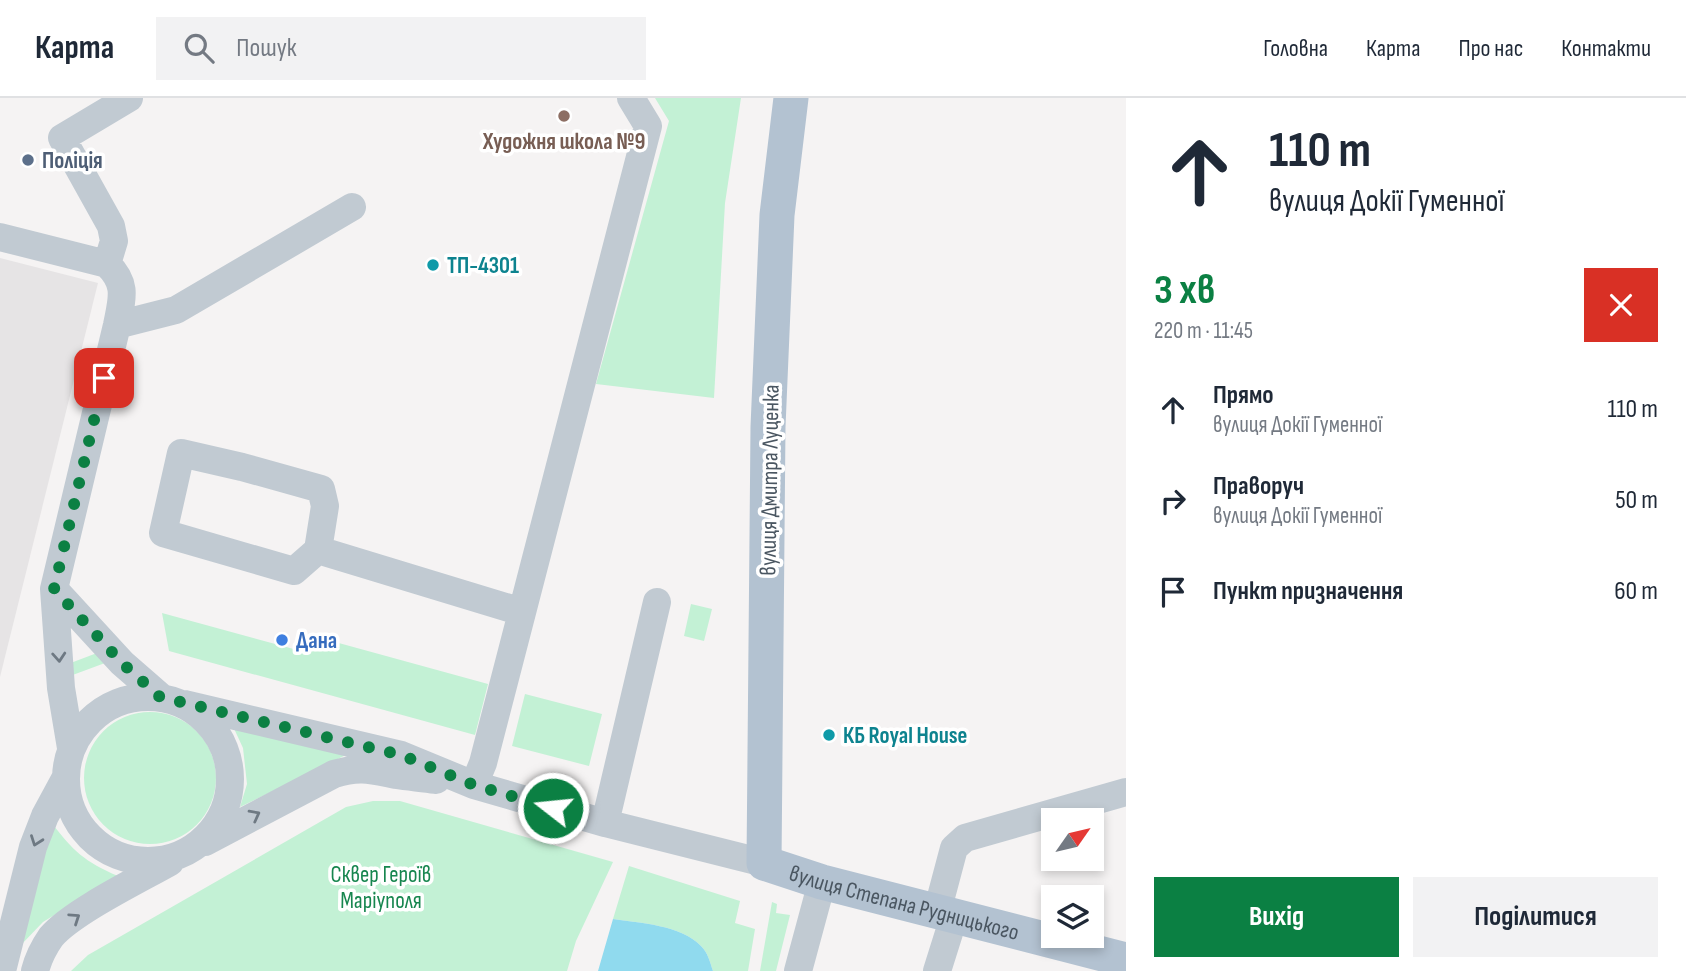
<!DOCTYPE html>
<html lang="uk">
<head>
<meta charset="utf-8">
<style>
	:root { --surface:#fff; --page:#f2f2f3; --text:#1f2937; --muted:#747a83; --line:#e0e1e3; --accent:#0b8043 }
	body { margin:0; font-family:"Sofia Sans Condensed",sans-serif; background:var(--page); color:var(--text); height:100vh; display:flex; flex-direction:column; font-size:26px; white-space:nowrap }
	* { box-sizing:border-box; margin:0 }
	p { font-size:23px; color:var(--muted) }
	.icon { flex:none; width:38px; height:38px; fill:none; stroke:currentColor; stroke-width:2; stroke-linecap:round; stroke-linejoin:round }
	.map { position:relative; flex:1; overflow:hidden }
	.drawer { display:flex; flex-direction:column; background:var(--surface); width:560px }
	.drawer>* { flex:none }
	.hud { background:#fff; color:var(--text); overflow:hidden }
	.needle { width:46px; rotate:56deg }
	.buttons { position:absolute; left:1041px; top:710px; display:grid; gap:14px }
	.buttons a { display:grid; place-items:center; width:63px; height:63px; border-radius:0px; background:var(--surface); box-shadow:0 4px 10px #0003; font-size:35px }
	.pin { position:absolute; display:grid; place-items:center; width:60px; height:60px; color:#fff; margin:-30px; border-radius:14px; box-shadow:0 4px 10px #0006 }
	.me { position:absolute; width:77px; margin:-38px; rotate:286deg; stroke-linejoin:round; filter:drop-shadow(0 0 5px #0008) }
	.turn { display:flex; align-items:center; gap:24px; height:147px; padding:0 28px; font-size:32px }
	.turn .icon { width:91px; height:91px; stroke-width:2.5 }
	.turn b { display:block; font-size:49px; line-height:60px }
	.round { display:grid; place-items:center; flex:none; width:74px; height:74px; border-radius:0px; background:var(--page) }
	.headline { display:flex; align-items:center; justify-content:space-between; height:119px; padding:0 28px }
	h1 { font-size:42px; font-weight:700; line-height:52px; color:var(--accent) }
	.action { display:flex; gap:14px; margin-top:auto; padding:14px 28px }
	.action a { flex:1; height:80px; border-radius:0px; background:var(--accent); color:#fff; font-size:28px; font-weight:700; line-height:80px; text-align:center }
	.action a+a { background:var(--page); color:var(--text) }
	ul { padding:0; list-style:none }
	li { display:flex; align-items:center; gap:21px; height:91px; padding:0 28px }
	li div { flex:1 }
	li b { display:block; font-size:26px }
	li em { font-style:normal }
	header { display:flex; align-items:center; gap:42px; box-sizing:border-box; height:98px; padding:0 35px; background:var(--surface); border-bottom:2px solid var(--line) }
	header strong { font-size:33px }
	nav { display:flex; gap:38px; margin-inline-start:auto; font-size:24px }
	.search { width:490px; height:63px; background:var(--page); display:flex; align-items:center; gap:18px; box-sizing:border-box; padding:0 24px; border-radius:0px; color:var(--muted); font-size:26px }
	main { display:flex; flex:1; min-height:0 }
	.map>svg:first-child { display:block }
</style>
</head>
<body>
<header>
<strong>Карта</strong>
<div class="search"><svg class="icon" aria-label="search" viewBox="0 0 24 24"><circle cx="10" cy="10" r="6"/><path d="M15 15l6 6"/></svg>Пошук</div>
<nav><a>Головна</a><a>Карта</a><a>Про нас</a><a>Контакти</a></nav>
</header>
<main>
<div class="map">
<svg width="1126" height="873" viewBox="0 0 1126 873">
	<rect width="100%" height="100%" fill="#f5f3f3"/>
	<path fill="#e6e4e5" d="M0,160L98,185L0,579Z"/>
	<path fill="#c3f1d5" d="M655,0H741L725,105L714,300L596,286L669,23Z
		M691,506L712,511L704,543L684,538Z
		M162,515L301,553L306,536L488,586L475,637L169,553Z
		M97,555L105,565L70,578L68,566Z
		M525,596L602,616L589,668L512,648Z
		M84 680a66 66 0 1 1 132 0a66 66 0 1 1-132 0Z
		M231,624L352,654L240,709L247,686L243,650Z
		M373,703H400L613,764L576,843L567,873H71L88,857L346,709Z
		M51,724C73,753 85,764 118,778L43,824L20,848Z
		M629,768L740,803L735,825L755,831L748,873H713C710,864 708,855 701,848C681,827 640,825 613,821Z
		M772,804L777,806L776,815L790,817L776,873H760Z"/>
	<path fill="#90daee" d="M613,821C640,825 681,827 701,848C708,855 710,864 713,873H598Z"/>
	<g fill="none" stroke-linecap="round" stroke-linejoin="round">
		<path stroke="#c1cad2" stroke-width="28" d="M0,139L107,166C128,186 122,201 117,227L54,491L61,590L71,650
			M107,166L114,143L111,128L62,40L129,0
			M117,227L176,212L352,109
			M318,452L294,473L163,435L181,355L242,369L321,391L325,408L318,452L522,514
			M54,491L122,565L161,599
			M66 681a82 82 0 1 1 164 0a82 82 0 1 1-164 0Z
			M184,606L401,657L474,687L605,725L764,765
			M474,687L483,665L648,28L631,0
			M605,725L657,504
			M205,744L334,676C360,668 371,672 396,677C409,679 423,680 436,682
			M937,814L954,750L965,740L1126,694
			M2,873L33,749L45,718L65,681
			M35,873C38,861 44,849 51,839C72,814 140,781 170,764
			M798,873L822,784
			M937,873L954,819"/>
		<path stroke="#b3c2d1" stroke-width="35" id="s1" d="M791,0L777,117L768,329L764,765L822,784L1126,862"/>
	</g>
	<defs><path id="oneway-chevron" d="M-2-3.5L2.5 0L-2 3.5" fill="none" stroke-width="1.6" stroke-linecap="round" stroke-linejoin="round" transform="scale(1.75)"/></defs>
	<g stroke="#6e7983">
		<use href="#oneway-chevron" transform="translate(59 559) rotate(86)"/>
		<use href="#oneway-chevron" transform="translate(255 717) rotate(-28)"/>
		<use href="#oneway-chevron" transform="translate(36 743) rotate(110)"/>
		<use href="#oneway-chevron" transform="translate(75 820) rotate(-34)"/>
	</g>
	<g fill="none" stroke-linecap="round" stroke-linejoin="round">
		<path stroke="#0b8043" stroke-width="12" stroke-dasharray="0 21.6" d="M104,280L54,491L122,565L160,599L401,657L474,687L553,710"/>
	</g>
	<circle fill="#8d6e63" stroke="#fff" stroke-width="2.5" cx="564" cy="18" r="7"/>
	<circle fill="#5c6f8a" stroke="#fff" stroke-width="2.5" cx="28" cy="62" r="7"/>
	<g fill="#0f9aa8" stroke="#fff" stroke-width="2.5">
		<circle cx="433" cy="167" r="7"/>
		<circle cx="829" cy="637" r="7"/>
	</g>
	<circle fill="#3f7fe0" stroke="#fff" stroke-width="2.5" cx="282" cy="542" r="7"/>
	<g text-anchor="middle" stroke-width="7" stroke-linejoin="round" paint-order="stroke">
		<g font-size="23" font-weight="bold" fill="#785e54" stroke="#fff">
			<text x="564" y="51">Художня школа №9</text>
		</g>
		<g font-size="23" font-weight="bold" fill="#4e5e75" stroke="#fff" text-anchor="start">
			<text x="42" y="70">Поліція</text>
		</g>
		<g font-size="23" font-weight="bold" fill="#0d838f" stroke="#fff" text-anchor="start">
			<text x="447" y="175">ТП-4301</text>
			<text x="843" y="645">КБ Royal House</text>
		</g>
		<g font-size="23" fill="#4a5661" stroke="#fff">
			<text transform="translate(769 382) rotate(-89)" y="8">вулиця Дмитра Луценка</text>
			<text dy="8" stroke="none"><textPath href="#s1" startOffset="912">вулиця Степана Рудницького</textPath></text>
		</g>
		<g font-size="23" font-weight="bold" fill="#366cbe" stroke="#fff" text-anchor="start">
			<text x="296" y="550">Дана</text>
		</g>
		<g font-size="23" fill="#17864f" stroke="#fff">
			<text x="381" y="784">Сквер Героїв<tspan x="381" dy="26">Маріуполя</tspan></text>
		</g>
	</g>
</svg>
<div class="buttons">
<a><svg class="needle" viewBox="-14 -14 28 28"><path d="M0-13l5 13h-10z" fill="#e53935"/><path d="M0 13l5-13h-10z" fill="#747a83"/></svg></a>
<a><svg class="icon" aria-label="layers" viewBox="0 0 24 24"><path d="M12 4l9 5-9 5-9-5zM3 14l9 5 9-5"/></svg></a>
</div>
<div class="pin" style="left:104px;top:280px;background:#d93025"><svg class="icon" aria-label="arrive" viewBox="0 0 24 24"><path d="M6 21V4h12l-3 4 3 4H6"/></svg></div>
<svg class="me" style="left:553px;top:710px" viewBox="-20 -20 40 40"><circle r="17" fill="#0b8043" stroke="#fff" stroke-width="3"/><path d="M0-11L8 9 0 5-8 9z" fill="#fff"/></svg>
</div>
<section class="drawer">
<div class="hud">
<div class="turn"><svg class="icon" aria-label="ahead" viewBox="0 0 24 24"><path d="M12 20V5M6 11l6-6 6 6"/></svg><div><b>110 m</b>вулиця Докії Гуменної</div></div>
</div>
<div class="headline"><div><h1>3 хв</h1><p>220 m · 11:45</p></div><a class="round" style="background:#d93025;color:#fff"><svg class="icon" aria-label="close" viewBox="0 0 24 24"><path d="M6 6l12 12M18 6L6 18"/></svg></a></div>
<ul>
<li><svg class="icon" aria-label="ahead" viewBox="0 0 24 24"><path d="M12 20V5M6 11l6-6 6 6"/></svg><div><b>Прямо</b><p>вулиця Докії Гуменної</p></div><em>110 m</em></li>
<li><svg class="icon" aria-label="right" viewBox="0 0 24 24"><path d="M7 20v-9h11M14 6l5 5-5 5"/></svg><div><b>Праворуч</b><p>вулиця Докії Гуменної</p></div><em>50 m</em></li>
<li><svg class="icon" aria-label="arrive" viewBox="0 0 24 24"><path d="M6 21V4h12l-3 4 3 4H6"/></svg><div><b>Пункт призначення</b></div><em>60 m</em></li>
</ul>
<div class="action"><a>Вихід</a><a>Поділитися</a></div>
</section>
</main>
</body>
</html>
